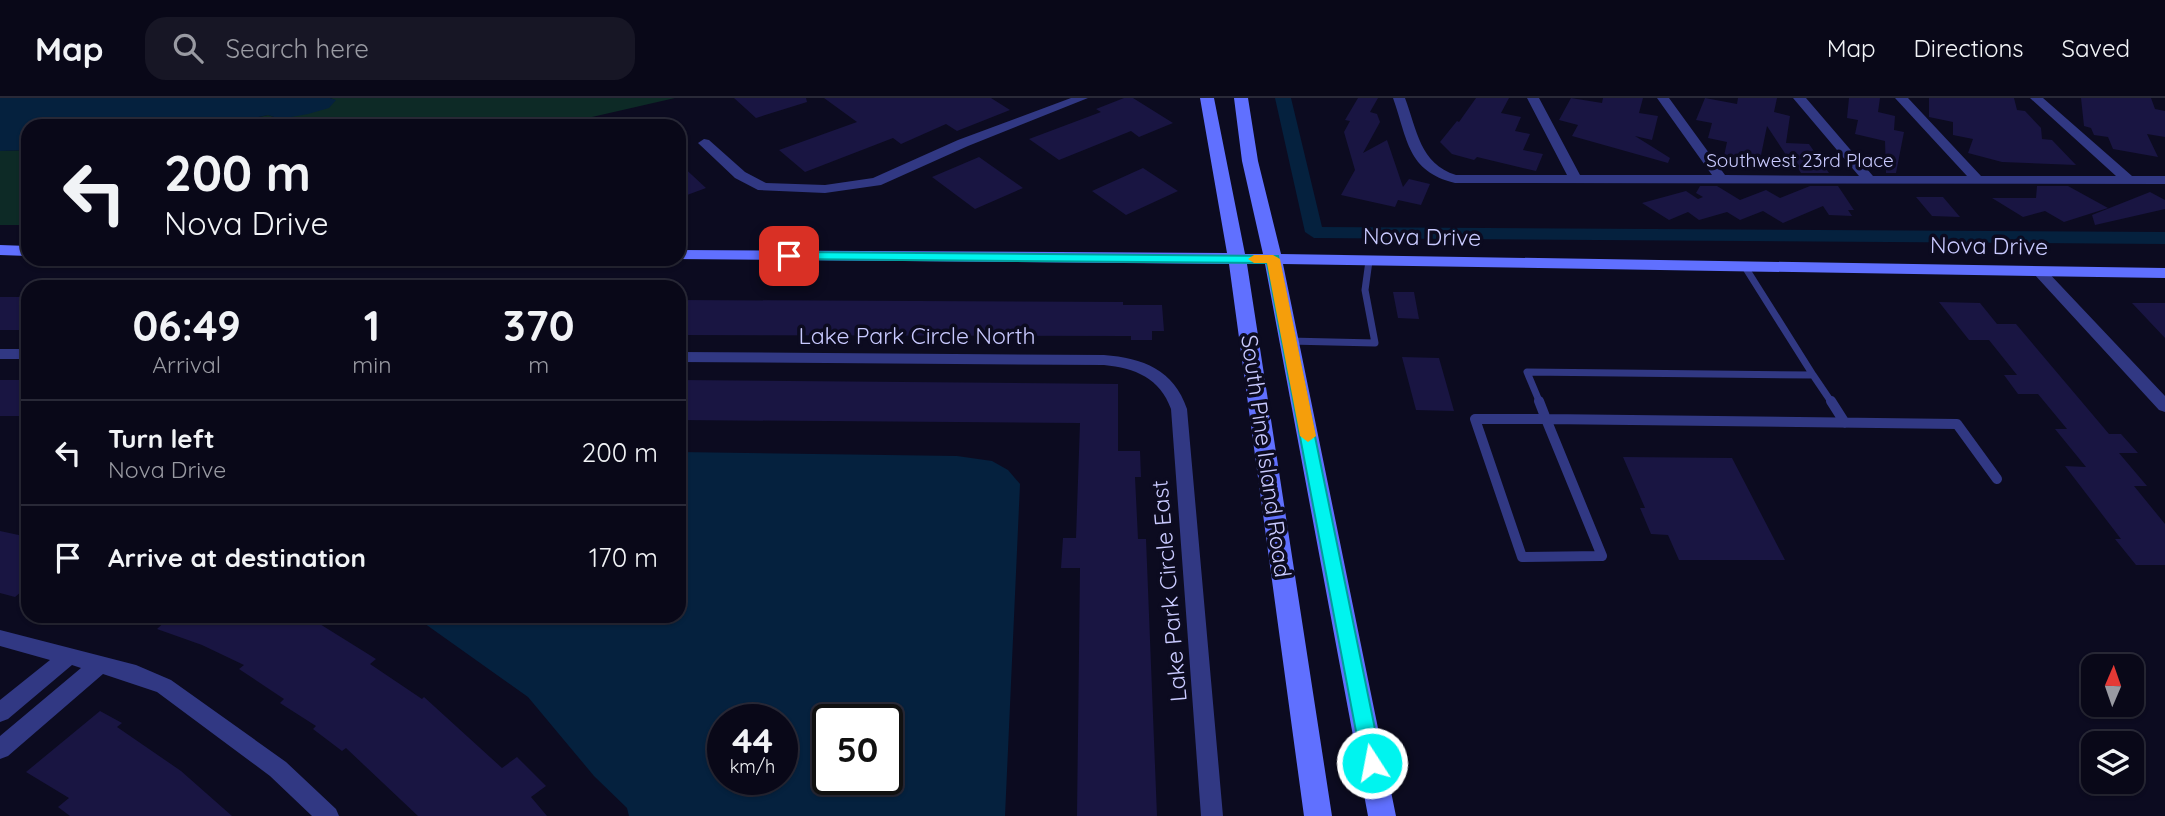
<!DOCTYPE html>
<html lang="en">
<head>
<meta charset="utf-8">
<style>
	:root { --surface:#090818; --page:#171625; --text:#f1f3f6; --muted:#999aa2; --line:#292937 }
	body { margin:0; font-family:Quicksand,sans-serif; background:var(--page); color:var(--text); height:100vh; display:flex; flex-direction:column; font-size:26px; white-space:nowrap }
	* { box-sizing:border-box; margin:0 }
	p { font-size:23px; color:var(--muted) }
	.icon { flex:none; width:38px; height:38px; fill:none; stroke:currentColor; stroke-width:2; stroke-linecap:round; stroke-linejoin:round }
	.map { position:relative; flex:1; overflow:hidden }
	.details { position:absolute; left:21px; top:182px; width:665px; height:343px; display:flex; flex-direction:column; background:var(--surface); border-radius:21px; box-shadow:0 2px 5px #0004,0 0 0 2px var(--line) }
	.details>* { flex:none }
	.top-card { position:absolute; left:21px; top:21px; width:665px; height:147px; border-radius:21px; box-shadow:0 2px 5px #0004,0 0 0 2px var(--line); background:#090818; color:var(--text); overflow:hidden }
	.needle { width:46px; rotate:2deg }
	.fabs { position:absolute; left:2081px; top:556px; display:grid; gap:14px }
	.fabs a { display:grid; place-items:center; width:63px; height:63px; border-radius:14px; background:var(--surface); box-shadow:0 2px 5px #0004,0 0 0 2px var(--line); font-size:35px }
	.speed { position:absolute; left:707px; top:606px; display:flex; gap:14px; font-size:35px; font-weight:700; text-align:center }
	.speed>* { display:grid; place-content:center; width:91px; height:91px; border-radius:50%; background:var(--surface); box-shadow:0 2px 5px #0004,0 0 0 2px var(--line); line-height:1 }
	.speed small { font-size:18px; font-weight:400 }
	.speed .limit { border:4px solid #111; border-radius:10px; background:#fff; color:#111 }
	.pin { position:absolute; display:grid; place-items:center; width:60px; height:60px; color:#fff; margin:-30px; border-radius:14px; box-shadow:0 4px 10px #0006 }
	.me { position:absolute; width:77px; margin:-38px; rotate:349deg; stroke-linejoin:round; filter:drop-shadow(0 0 5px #0008) }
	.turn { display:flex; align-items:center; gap:24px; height:147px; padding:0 28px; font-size:32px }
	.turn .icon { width:91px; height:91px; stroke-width:2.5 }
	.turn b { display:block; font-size:49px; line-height:60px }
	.eta { display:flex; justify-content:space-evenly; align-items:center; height:119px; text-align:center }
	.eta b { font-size:42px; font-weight:700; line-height:49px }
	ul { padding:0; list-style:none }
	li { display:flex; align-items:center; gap:21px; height:105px; padding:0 28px; border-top:2px solid var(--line) }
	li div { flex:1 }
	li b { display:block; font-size:26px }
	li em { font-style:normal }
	header { display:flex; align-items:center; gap:42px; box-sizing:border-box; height:98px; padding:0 35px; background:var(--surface); border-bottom:2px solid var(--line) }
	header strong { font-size:33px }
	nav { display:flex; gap:38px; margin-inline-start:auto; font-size:24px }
	.search { width:490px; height:63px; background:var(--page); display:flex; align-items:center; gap:18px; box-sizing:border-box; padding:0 24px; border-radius:21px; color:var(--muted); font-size:26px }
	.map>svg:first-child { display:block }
</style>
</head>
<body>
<header>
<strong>Map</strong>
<div class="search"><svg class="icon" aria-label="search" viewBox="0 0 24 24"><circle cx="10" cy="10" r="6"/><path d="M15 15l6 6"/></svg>Search here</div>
<nav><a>Map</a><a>Directions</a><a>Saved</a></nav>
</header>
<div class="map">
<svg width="2165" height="718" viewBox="0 0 2165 718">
	<rect width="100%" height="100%" fill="#0c0b20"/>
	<path fill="#0d2a26" d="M330,0H675L592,19L514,28H218L268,17L280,21L335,2Z
		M28,52V127H0V53Z"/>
	<path fill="#05213e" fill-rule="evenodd" d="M0,0H330L336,2L329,10L308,16L280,21L268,17L218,28H28V52L0,53Z
		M679,354L957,358L992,363L1008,372L1020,386L1005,718H629L627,710L594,678L528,599L414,518H679ZM723,621H782V681H723ZM828,621H887V681H828Z"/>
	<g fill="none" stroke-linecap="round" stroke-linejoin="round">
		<path fill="#05213e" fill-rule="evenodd" d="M1275,0H1291L1322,129L2165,134V146L1314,140L1305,134Z"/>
	</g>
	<path fill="#191542" d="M734,0H806L807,4L756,20Z
		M824,0H991L1010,12L957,33L946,26L901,46L893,40L805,74L779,52L857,24Z
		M1124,0H1133L1173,25L1139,39L1131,33L1059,62L1029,41L1101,14L1096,11Z
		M1358,0H1378L1370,14L1377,16L1380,24L1363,55L1387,42L1403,89L1409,81L1430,86L1421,107L1398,102L1395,109L1341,97L1355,72L1344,34L1350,23L1345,22Z
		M1476,0H1509L1501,15L1521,19L1515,33L1530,36L1523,52L1543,56L1536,73L1477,59L1474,62L1452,56L1440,44L1457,23L1459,24Z
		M1571,0L1602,5L1603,0H1643L1639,15L1658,18L1652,42L1635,38L1670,60L1668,65L1572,38L1578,27L1559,22Z
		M1705,0L1737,6L1738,0H1777L1774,14L1790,18L1786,45L1809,46L1829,75H1801L1794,64L1790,63L1767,28L1759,67L1724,58L1727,44L1708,40L1712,25L1696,22Z
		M1849,0H1880L1878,14L1895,18L1894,32L1904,34L1896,75H1886L1885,43L1855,36L1858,22L1847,20Z
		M1929,0H2014L2017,12L2025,13L2041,30L2042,41L2052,42L2076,67L2002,64L1968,55L1973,41L1953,37V24L1929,19Z
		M2081,0H2151L2155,11L2165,13V39L2147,36L2158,59L2113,51L2108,39L2094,37L2091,30L2084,28Z
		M979,59L1023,90L975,111L932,79Z
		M679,65L706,90L679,100Z
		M1143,70L1178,93L1126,117L1092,93Z
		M1700,88H1717L1740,102L1766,92L1780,100L1810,88H1838L1854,112H1848L1852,118L1829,117L1823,108L1783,125L1763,113L1740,122L1727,114L1699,122L1688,114L1669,122L1642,105L1686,93L1698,101L1703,99L1696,95Z
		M2037,88H2068L2108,110L2064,124L2045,113L2023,119L1992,100H2036Z
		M2150,94L2165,102V111L2095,127L2092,117Z
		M1916,99H1943L1960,119L1932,118Z
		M1393,194H1414L1419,221L1398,220Z
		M0,199H28V232H0Z
		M679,202L1123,204V207H1162L1164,233H1152V242H1131V238L679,237Z
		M1939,204L1980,205L1997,226H2016L2109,336H2121L2138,355H2119L2147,388H2134L2165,426V467H2136L2115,441H2121L2065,368L2086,369L2055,331H2067L2038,296H2018L2004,277H2017L1989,242H1969Z
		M2132,205H2165V240Z
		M1402,259L1439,260L1454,313L1416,312Z
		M0,282H28V318H0Z
		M679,282L1118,286V353H1140L1141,379H1135L1138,441H1146L1157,718H1077L1080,470H1061L1063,440H1076L1080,325L679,322Z
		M1623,359L1732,360L1785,462H1679L1668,437L1651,436L1640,410H1645Z
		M0,433L28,439V488L15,499L0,495Z
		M171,518H307L376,561L370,566L422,601L424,599L502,670L517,659L546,688L531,699L547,718H418L346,650L342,653L313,631L316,628L280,605L284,601L239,571L244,567L202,547L157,531Z
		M100,613L122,625L117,629L181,673L232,718H70L58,709L69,700L26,674Z"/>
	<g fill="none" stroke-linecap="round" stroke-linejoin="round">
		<path stroke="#313883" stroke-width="7" d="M1289,243L1375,245L1365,192L1369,163
			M1813,277L1832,305
			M1540,305L1527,274L1813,277L1745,169"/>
		<path stroke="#313883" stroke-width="10" d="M1539,303L1546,321L1957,326L1997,381
			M1831,303L1845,325
			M1475,321H1546L1602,458L1522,459Z"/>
		<path fill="#313883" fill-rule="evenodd" d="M1071,0H1088L968,48L881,87L825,95L758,92L735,80L698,45L704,41L709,42L745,74L766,85L825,87L873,80L958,42Z
			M1393,0H1405C1417,32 1420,66 1456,77H1567L1527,0H1539L1580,77H1712L1657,0H1669L1725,77L1859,78L1793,0H1806L1873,78H1967L1895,0H1908L1981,78H2116L2030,0H2043L2132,78H2165V86L1455,85C1407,73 1408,42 1393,0Z
			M2039,169L2044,170L2165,298V314L2159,312L2034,176L2032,173L2034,170Z
			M0,251H28V261H0Z
			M679,254L1104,257C1143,260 1174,272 1187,311L1223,718H1201L1171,311C1160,280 1135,270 1104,267L679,264Z
			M0,532L136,567L171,582L286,664L336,711L339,718H312L270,678L157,594L103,576L8,658L0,661V638L81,570L72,567L8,621L0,624V602L50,562L0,548Z"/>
		<path fill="#6070ff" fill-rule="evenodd" d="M1200,0H1214L1245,156H1263L1242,63L1234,0H1248L1258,63L1281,156L2165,170V180L1283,166L1396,718H1368L1265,166H1247L1332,718H1304L1229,166L674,161H679V152L1227,155Z
			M0,147L28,148V158L0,157Z"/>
	</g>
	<path fill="#00f4ef" stroke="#009f9b" stroke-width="2" d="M789,154L1278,158L1382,665L1379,671L1372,674L1365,671L1362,665L1267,165L785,161L783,158Z"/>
	<path fill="#f59e0b" d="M1273,157L1280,161L1316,338L1308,344L1300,338L1267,165H1254L1248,161L1254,157Z"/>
	<g text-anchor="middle" stroke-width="7" stroke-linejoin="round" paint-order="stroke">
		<g font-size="19" fill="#c9caff" stroke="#0c0b20">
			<text x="1800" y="69">Southwest 23rd Place</text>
		</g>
		<g font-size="23" fill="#c9caff" stroke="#0c0b20">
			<text transform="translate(1422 139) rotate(1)" y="8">Nova Drive</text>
			<text transform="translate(1989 148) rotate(1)" y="8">Nova Drive</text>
			<text x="917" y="246">Lake Park Circle North</text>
			<text transform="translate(1266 358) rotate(82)" y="8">South Pine Island Road</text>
			<text transform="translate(1169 493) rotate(-95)" y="8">Lake Park Circle East</text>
		</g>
	</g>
</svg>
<div class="fabs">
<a><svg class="needle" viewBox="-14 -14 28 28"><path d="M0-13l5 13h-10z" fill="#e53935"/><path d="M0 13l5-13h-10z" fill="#999aa2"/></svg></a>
<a><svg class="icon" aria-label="layers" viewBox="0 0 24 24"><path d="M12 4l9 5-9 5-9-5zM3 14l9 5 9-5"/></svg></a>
</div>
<div class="speed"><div>44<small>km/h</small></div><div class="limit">50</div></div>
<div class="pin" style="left:789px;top:158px;background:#d93025"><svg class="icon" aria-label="arrive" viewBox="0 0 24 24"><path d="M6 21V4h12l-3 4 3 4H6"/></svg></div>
<svg class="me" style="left:1372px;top:665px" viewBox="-20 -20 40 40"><circle r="17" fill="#00f4ef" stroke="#fff" stroke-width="3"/><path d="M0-11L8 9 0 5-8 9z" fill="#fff"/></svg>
<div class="top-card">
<div class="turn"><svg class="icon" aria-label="left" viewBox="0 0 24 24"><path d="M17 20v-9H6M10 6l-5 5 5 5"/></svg><div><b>200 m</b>Nova Drive</div></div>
</div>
<section class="details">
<div class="eta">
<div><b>06:49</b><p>Arrival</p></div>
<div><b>1</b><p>min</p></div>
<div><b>370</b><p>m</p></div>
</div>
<ul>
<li><svg class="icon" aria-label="left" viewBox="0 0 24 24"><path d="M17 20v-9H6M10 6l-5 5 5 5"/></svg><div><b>Turn left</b><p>Nova Drive</p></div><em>200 m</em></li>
<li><svg class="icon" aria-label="arrive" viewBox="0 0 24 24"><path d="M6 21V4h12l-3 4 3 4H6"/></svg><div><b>Arrive at destination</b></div><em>170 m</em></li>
</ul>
</section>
</div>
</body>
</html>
